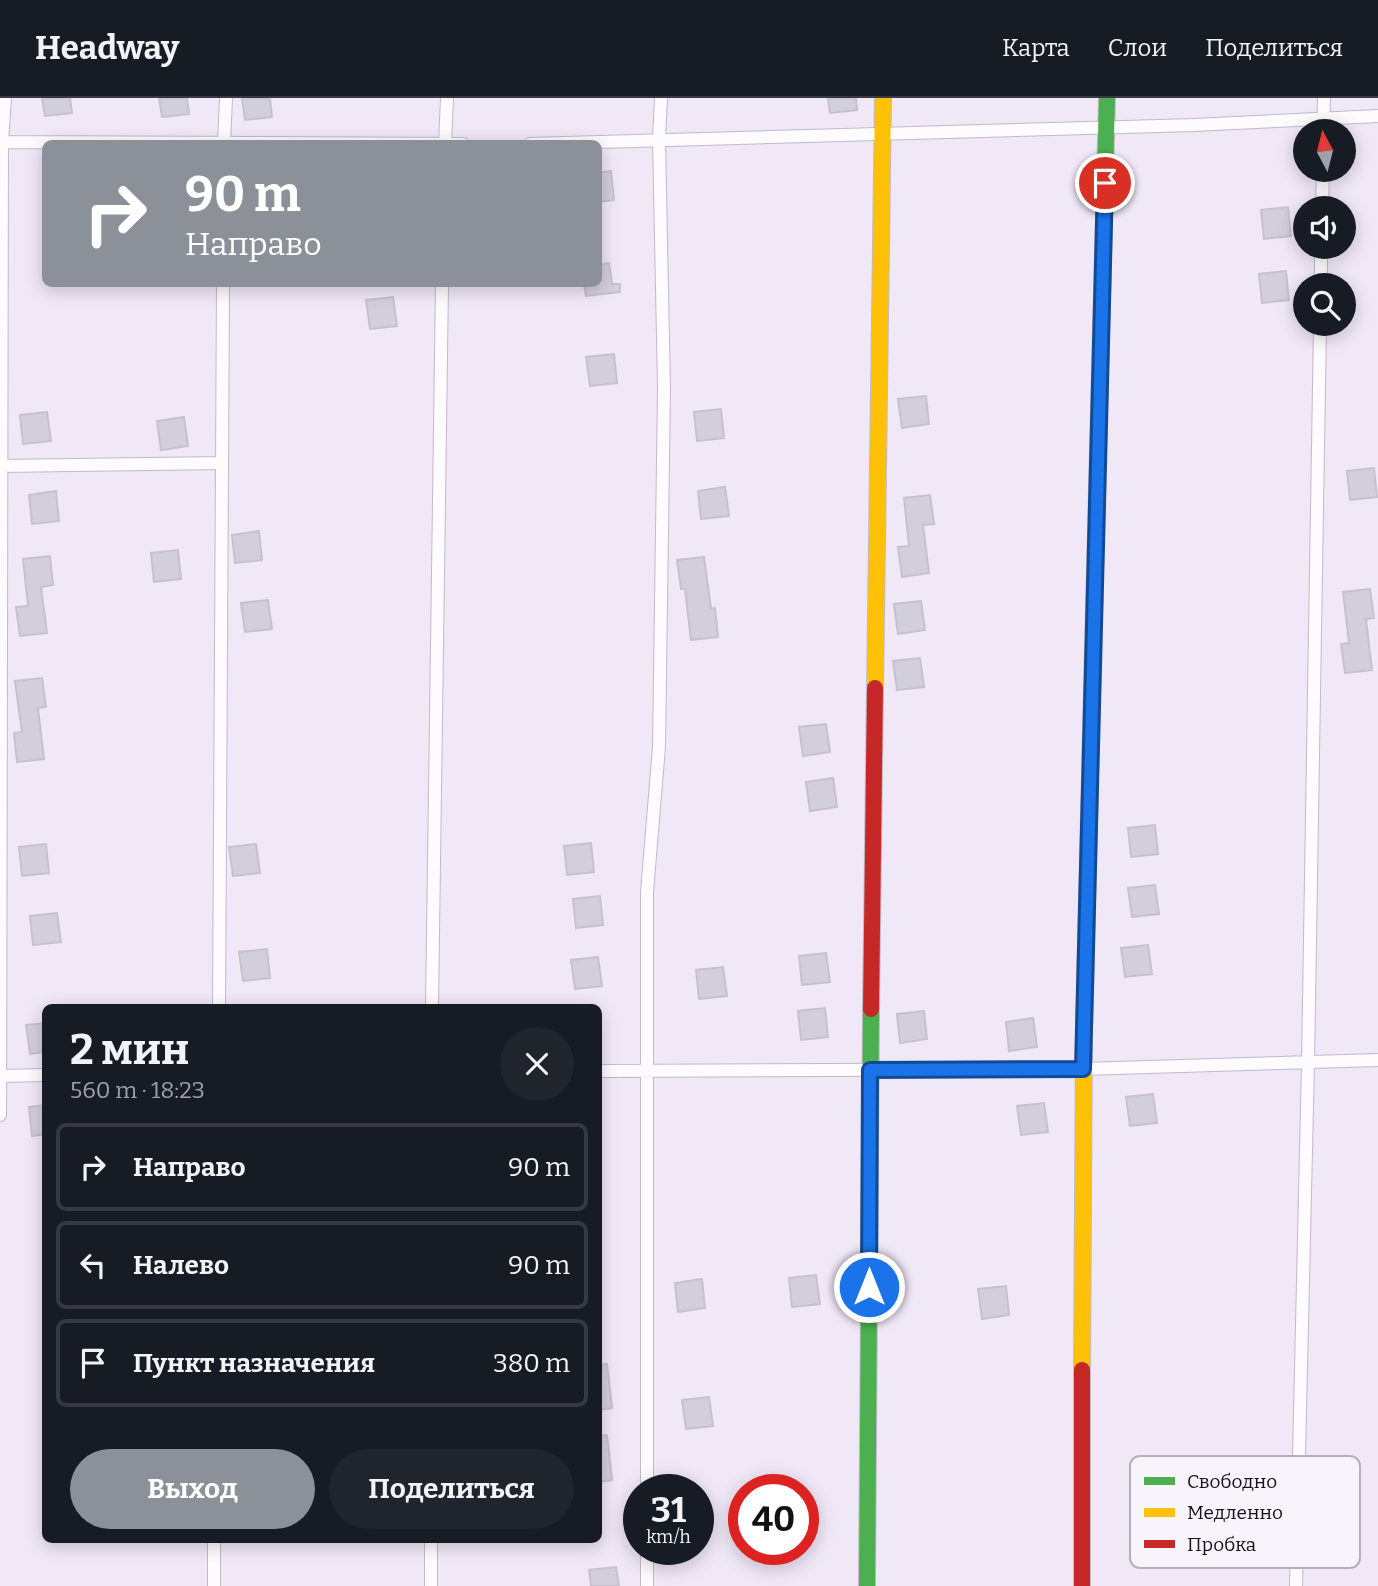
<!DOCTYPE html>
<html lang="ru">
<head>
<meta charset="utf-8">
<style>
	:root { --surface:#171b24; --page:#20242c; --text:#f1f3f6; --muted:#9ea1a6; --line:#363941; --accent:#8c9099 }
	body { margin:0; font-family:Bitter,serif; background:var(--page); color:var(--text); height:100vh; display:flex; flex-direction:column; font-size:26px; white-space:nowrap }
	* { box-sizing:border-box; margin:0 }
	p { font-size:23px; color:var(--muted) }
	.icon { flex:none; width:38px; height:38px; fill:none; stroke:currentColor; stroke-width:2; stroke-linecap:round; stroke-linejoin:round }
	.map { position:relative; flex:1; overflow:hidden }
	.details { position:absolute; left:42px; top:906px; width:560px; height:539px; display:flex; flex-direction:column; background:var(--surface); border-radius:10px; box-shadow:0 4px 18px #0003 }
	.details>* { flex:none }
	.guide { position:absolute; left:42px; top:42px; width:560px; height:147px; border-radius:10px; box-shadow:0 4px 18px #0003; background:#8c9099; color:#fff; overflow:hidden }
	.needle { width:46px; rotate:353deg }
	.fabs { position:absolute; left:1293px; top:21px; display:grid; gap:14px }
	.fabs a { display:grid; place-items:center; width:63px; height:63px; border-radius:50%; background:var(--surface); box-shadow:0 4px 18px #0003; font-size:35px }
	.speed { position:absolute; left:623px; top:1376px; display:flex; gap:14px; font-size:35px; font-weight:700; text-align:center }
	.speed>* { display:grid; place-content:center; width:91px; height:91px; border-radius:50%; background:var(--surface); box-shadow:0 4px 18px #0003; line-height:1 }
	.speed small { font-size:18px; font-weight:400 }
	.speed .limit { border:10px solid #d22; background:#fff; color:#111 }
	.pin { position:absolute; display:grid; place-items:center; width:60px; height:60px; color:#fff; margin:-30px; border:4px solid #fff; border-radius:50%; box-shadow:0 2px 7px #0007 }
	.me { position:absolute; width:77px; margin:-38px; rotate:0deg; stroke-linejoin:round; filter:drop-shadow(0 0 5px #0008) }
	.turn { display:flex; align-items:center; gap:24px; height:147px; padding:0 28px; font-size:32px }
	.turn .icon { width:91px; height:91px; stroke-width:2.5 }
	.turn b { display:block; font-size:49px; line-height:60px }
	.round { display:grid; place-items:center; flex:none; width:74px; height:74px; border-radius:37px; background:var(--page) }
	.head { display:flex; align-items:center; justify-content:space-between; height:119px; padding:0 28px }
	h1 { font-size:42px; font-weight:700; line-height:52px }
	.cta { display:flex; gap:14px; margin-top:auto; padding:14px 28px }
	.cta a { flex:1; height:80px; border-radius:42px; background:var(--accent); color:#fff; font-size:28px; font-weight:700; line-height:80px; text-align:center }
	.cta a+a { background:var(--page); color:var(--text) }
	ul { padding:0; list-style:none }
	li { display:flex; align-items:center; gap:21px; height:88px; margin:0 14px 10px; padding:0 14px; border:4px solid var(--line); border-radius:10px }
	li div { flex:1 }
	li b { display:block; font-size:26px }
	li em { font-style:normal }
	header { display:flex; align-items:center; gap:42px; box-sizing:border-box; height:98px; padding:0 35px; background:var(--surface); border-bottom:2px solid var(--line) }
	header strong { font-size:33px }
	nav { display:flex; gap:38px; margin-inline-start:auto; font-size:24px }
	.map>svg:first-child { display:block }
</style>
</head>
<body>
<header>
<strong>Headway</strong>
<nav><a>Карта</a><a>Слои</a><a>Поделиться</a></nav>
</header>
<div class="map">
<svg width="1378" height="1488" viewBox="0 0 1378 1488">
	<rect width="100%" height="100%" fill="#f0e7f7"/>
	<path fill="#d3cedc" stroke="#c6c1cf" stroke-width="2" d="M42,0H70L72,15L45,18Z
		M159,0H187L189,16L162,19Z
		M242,0H270L272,19L245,22Z
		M828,0H856L857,12L830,15Z
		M611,73L614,102L598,104V75Z
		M1288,109L1291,138L1264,141L1261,112Z
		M609,165L612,186H620V194L586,198L584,186H598V167Z
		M1286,173L1289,202L1262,205L1259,176Z
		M393,199L397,228L370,231L366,202Z
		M614,256L617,285L590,288L586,259Z
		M926,298L929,326L902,330L898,301Z
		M721,311L724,340L697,343L694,314Z
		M47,314L51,343L23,346L20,317Z
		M184,319L188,348L161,352L157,323Z
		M1374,370L1377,399L1350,402L1347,373Z
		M725,389L729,418L701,421L698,393Z
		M56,393L59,423L32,426L29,397Z
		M930,397L934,426L923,427L929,475L902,479L898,449L909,448L904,400Z
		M259,433L262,462L235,465L232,437Z
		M178,452L181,481L154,484L151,455Z
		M50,458L53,487L41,489L47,535L20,538L16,509L28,508L23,461Z
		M704,459L711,511L715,510L718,539L691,542L685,491H681L677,462Z
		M1370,491L1374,520L1366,521L1372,572L1345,575L1341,546L1349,545L1343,494Z
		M268,502L272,531L245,534L241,505Z
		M921,503L925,532L898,536L894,506Z
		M920,560L924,589L897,592L893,563Z
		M42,580L46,609L38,610L44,661L17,664L14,635L22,634L15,583Z
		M826,626L830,654L803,658L799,629Z
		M833,680L837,709L810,713L806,684Z
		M1155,727L1158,756L1131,759L1128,730Z
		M591,745L594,774L567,777L564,748Z
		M46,746L49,775L22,778L19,749Z
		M256,746L260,775L233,778L229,749Z
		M1155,787L1159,816L1132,819L1128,790Z
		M600,798L603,827L576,830L573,801Z
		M57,815L61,844L33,847L30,818Z
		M1148,847L1152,876L1125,879L1121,850Z
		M267,851L270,880L243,883L239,854Z
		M826,855L830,884L802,887L799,858Z
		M598,859L602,888L575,891L571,862Z
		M723,869L727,898L699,901L696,872Z
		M825,910L828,939L801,942L798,913Z
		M924,913L927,941L900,945L897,916Z
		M1033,920L1037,949L1009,953L1006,924Z
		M46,925V954L30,956L26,927Z
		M1153,996L1157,1025L1130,1028L1126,999Z
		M1044,1005L1048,1034L1021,1037L1017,1008Z
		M46,1007V1036L32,1038L29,1009Z
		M816,1177L820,1206L792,1209L789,1180Z
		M702,1181L705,1210L678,1214L675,1185Z
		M1006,1188L1009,1217L982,1221L978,1191Z
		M607,1266L612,1310L598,1312V1267Z
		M709,1299L713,1328L686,1331L682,1302Z
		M607,1337L612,1382L598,1384V1338Z
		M616,1469L619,1488H591L589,1472Z"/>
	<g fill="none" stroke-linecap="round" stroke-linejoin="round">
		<g stroke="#c1bac7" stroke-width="14">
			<path id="street" d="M1323,33L1324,0
				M0,44L463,46
				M224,46L226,0
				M445,46L447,0
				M530,46L1194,27L1378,18
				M1322,110L1323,72
				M1321,187V149
				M0,368L222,365
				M219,910L223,186
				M432,910L442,186
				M598,973L1083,971L1378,962
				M0,978L46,977
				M0,1017C2,693 0,369 2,44L5,0
				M647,1391V794L659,649L664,290L659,42L661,0
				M431,1442V1488
				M214,1488V1442
				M647,1488V1451
				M1296,1488L1308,965L1320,226"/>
		</g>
		<g stroke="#c1bac7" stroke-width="18">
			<path id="fast" d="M1093,551L1107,0
				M867,1488L871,911"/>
		</g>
		<g stroke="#c1bac7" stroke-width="18">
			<path id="slow" d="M875,590L883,0
				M1082,1272L1084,933"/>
		</g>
		<g stroke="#c1bac7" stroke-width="18">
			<path id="jam" d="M871,911L875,590
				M1084,933L1093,551
				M1082,1488V1272"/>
		</g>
		<use href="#street" stroke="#fdfbfe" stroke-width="12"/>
		<use href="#fast" stroke="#4caf50" stroke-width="16"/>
		<use href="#slow" stroke="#ffc107" stroke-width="16"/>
		<use href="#jam" stroke="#c62828" stroke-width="16"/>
	</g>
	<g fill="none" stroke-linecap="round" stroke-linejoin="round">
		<g stroke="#114b97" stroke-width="18">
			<path id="route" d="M869,1189L870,972L1083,971L1105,85"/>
		</g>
		<use href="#route" stroke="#1a73e8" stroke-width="12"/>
	</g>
	<rect x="1130" y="1358" width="230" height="112" rx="10" fill="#f8f4fb" stroke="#b5b0b8" stroke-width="2"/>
	<rect x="1144" y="1379" width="31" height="8" fill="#4caf50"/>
	<rect x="1144" y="1410" width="31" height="9" fill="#ffc107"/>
	<rect x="1144" y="1442" width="31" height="8" fill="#c62828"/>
	<g font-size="19" fill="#18111d">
		<text x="1187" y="1390">Свободно</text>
		<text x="1187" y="1421">Медленно</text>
		<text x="1187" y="1453">Пробка</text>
	</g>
</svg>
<div class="fabs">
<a><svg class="needle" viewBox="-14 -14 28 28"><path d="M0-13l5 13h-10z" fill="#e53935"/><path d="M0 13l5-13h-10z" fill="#9ea1a6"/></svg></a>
<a><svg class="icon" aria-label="sound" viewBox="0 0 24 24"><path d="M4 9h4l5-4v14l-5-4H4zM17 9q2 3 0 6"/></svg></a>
<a><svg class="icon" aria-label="search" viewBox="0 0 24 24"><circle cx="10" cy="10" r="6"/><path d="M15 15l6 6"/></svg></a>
</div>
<div class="speed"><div>31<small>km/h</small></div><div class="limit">40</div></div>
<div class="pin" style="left:1105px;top:85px;background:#d93025"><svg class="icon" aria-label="arrive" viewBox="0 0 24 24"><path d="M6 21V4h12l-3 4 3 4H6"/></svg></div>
<svg class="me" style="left:869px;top:1189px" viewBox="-20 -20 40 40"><circle r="17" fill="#1a73e8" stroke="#fff" stroke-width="3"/><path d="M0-11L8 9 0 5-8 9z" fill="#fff"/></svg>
<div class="guide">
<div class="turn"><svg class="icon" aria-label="right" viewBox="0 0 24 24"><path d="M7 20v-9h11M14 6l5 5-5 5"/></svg><div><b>90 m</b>Направо</div></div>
</div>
<section class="details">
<div class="head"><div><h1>2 мин</h1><p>560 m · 18:23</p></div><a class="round"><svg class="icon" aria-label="close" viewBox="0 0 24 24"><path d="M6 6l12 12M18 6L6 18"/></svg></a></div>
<ul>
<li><svg class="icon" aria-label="right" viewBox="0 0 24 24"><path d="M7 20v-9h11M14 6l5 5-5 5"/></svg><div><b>Направо</b></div><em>90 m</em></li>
<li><svg class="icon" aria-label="left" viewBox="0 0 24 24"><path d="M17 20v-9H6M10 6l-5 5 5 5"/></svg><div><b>Налево</b></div><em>90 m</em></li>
<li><svg class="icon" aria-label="arrive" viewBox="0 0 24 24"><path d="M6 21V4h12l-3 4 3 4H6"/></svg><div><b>Пункт назначения</b></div><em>380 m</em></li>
</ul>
<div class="cta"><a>Выход</a><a>Поделиться</a></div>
</section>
</div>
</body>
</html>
